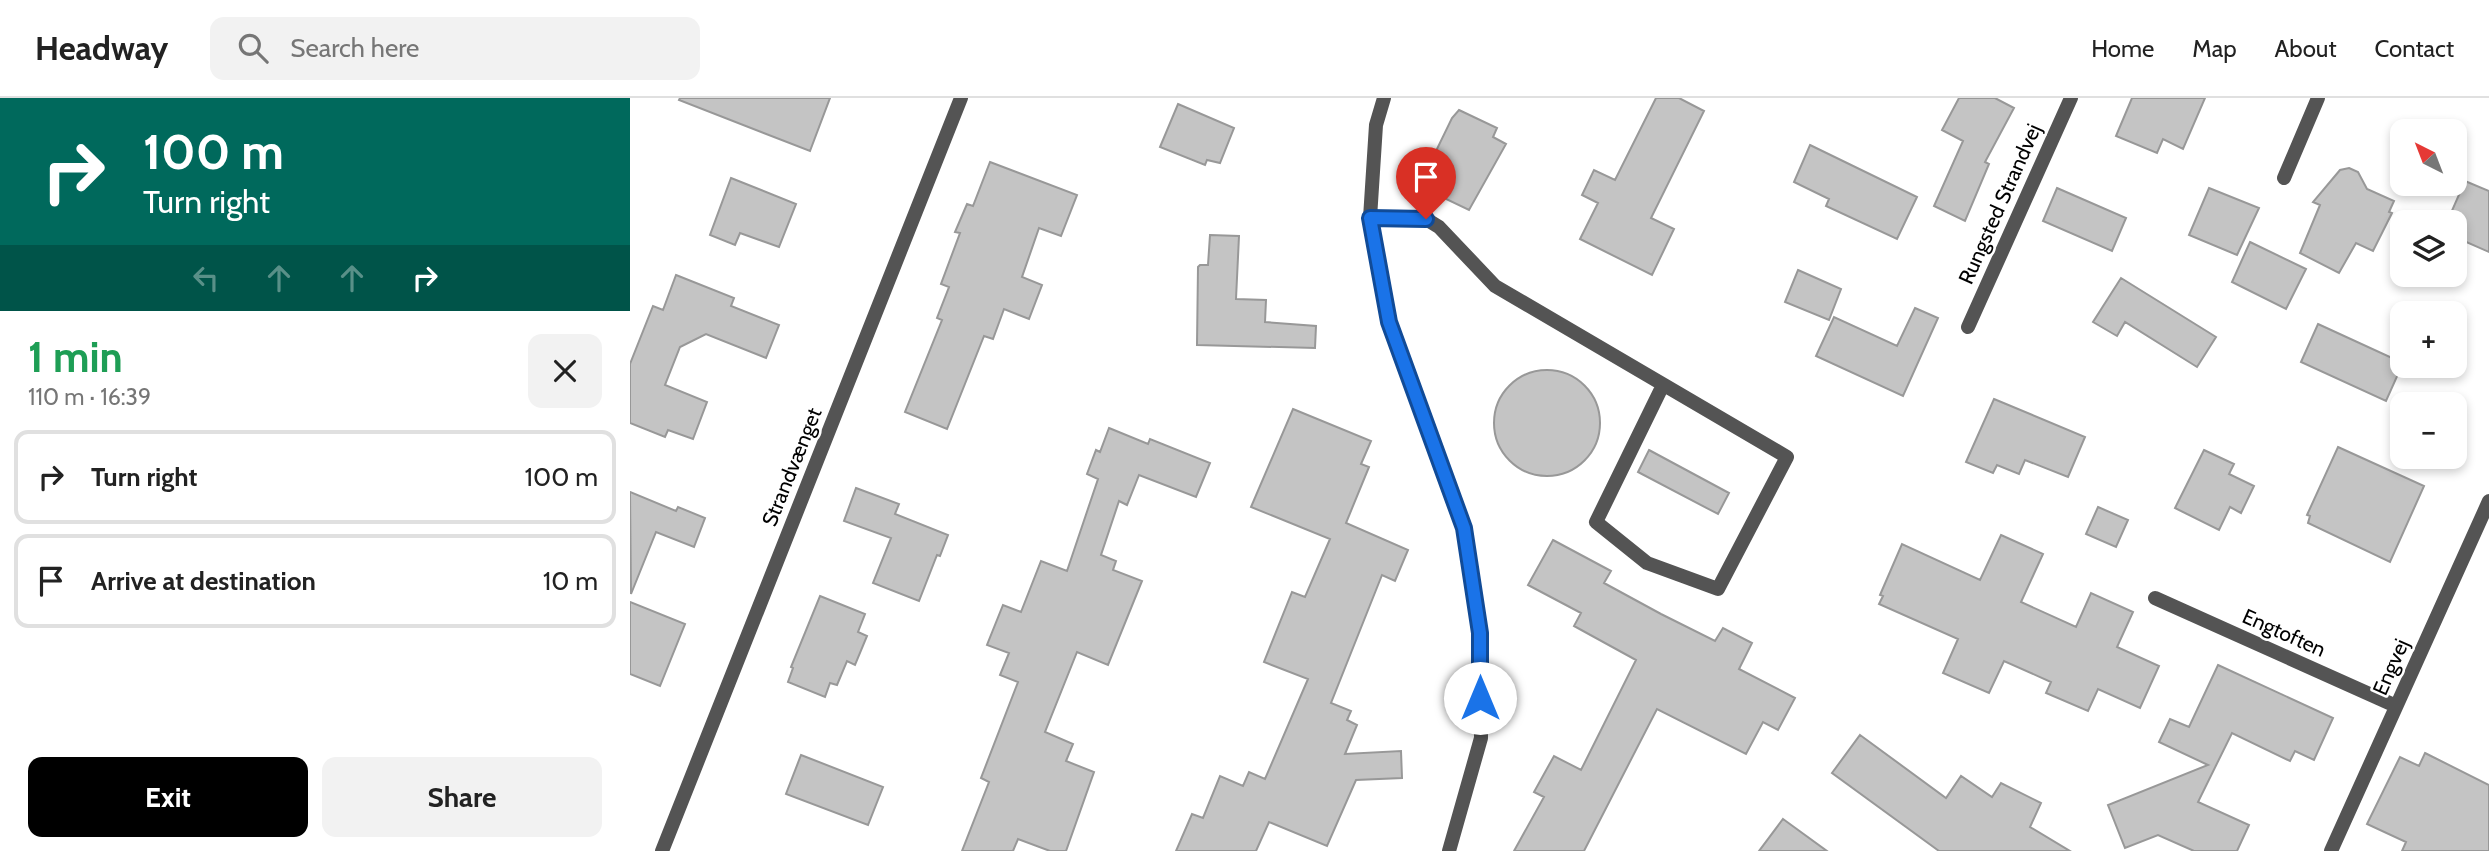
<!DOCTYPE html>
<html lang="en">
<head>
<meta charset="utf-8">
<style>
	:root { --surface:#fff; --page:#f2f2f2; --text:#222; --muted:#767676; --line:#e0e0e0; --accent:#000 }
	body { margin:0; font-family:Cabin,sans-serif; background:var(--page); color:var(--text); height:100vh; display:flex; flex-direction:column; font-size:26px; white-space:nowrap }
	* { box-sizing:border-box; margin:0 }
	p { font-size:23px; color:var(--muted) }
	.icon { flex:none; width:38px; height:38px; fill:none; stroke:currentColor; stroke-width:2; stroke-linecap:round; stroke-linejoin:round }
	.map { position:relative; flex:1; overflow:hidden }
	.side { display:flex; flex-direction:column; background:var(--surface); width:630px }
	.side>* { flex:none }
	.top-card { background:#00695c; color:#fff; overflow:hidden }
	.needle { width:46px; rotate:318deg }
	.fabs { position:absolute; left:1760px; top:21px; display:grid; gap:14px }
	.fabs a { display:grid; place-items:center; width:77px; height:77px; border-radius:14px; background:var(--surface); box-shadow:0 4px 10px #0003; font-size:35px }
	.pin { position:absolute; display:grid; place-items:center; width:60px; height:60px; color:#fff; margin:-72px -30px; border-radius:50% 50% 50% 0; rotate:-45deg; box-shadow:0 0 7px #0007 }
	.pin .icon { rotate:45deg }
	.me { position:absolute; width:77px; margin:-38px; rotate:0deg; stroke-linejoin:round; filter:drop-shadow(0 0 5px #0008) }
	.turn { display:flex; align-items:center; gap:24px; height:147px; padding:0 28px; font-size:32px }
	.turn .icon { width:91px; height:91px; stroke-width:2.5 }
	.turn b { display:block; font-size:49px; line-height:60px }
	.lanes { display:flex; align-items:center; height:66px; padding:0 28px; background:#0003; justify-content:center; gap:35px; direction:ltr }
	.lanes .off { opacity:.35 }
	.round { display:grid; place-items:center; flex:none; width:74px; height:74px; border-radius:14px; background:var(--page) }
	.head { display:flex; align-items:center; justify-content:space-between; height:119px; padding:0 28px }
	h1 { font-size:42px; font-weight:800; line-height:52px; color:#1e9e55 }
	.button { display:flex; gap:14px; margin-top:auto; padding:14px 28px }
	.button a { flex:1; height:80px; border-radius:14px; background:var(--accent); color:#fff; font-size:28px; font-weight:800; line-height:80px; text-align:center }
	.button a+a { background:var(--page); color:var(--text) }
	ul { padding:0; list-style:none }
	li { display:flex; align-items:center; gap:21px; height:94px; margin:0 14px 10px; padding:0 14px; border:4px solid var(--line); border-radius:14px }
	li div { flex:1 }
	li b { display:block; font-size:26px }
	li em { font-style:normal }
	header { display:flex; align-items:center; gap:42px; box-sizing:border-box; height:98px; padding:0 35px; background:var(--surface); border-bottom:2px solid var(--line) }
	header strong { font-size:33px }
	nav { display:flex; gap:38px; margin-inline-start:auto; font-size:24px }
	.search { width:490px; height:63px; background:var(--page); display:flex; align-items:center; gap:18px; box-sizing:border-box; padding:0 24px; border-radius:14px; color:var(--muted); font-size:26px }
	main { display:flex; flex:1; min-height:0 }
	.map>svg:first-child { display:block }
</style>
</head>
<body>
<header>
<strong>Headway</strong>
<div class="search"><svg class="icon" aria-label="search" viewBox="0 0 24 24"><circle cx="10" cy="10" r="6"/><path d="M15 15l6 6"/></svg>Search here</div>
<nav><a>Home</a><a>Map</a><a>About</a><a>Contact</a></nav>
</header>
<main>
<section class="side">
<div class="top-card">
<div class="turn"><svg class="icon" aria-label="right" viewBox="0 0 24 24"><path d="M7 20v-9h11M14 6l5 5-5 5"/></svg><div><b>100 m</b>Turn right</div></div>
<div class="lanes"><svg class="icon off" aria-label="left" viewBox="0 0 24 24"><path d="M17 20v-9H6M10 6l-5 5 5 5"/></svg><svg class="icon off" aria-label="ahead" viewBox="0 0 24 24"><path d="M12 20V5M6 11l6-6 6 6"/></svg><svg class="icon off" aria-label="ahead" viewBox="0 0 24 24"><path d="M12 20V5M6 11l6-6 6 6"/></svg><svg class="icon" aria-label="right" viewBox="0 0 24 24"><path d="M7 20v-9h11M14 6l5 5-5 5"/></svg></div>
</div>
<div class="head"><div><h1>1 min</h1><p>110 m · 16:39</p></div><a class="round"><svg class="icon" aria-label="close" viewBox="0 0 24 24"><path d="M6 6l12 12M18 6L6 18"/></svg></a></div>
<ul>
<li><svg class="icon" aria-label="right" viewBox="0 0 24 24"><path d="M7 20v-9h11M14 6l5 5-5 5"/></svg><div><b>Turn right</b></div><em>100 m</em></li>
<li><svg class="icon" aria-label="arrive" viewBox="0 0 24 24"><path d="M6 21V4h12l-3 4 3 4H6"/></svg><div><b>Arrive at destination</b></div><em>10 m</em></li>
</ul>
<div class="button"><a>Exit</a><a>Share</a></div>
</section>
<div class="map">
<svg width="1859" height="753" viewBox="0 0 1859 753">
	<rect width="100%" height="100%" fill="#fff"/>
	<path fill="#c4c4c4" stroke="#989898" stroke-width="2" d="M50,0H200L180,53L49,2Z
		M1026,0H1049L1074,13L1021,120L1044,131L1022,177L950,141L968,105L952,97L964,72L985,82Z
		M1329,0H1365L1384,10L1355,64L1359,66L1335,123L1304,108L1333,43L1312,32Z
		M1502,0H1575L1553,51L1533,41L1527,55L1486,38Z
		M548,6L604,30L590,65L577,62L575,67L530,49Z
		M829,12L867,30L863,39L876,46L839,112L789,88L822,20Z
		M1180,47L1287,99L1267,141L1196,108L1199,101L1164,84Z
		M360,64L447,97L431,138L409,130L392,179L412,187L399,221L374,211L363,241L354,238L317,331L275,314L312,222L307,220L319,189L311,186L330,135L325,134L337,106L343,108Z
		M1719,70L1728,74L1737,91L1764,103L1759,114L1762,115L1743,153L1726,145L1709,175L1670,155L1690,107L1683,104L1710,72Z
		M101,80L166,106L149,149L110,135L105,147L80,137Z
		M1835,83L1859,93V154L1825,139V124H1817Z
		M1427,90L1496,120L1482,153L1413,123Z
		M1579,90L1629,110L1607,157L1559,137Z
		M580,137L609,138L606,201L636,202L635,224L686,228L685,250L567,247L568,169L570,167H578Z
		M1620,144L1676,171L1656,211L1602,184Z
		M1168,172L1211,191L1199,222L1155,204Z
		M46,177L104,200L101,208L149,227L136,260L76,236L50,249L35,287L77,304L63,341L38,332L35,339L0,325V266L23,208L33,212Z
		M1491,180L1586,239L1567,269L1495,224L1487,238L1463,224Z
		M1285,210L1308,220L1273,298L1186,258L1204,219L1267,248Z
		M1688,226L1773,265L1756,303L1671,264Z
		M864 325a53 53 0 1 1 106 0a53 53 0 1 1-106 0Z
		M1364,301L1455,339L1438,379L1395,362L1389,376L1367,367L1363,375L1336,364Z
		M663,311L741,343L731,366L739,369L716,425L778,452L765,483L752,477L701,605L721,613L717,622L727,627L715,656L771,653L772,680L726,682L697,748L639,724L626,753H546L562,716L573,720L590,678L613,688L619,674L635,681L678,581L634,564L662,494L675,499L700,441L621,409Z
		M479,330L518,346L520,341L580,365L566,399L509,377L497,407L489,403L471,457L486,463L483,472L512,483L478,567L447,554L415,634L443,646L436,663L464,674L436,753H420L388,741L383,753H332L359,684L351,680L388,584L370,577L379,555L357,547L373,507L391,514L411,463L437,473L468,381L457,376L466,352L470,354Z
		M1708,349L1794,388L1760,464L1678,425L1680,418L1677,417Z
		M1019,352L1099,395L1088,416L1008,374Z
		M1574,352L1604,366L1599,376L1624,388L1611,415L1600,409L1589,432L1545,410Z
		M226,390L269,406L265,416L318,437L310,458L307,457L289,503L243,485L261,440L214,423Z
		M0,394L46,413L48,409L75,420L64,449L26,434L1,496Z
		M1468,409L1498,422L1486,449L1456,436Z
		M1371,437L1413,456L1391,504L1446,529L1461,495L1503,514L1487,549L1529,568L1510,610L1468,591L1458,613L1416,595L1421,584L1374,563L1359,595L1313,575L1328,541L1249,506L1253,498L1250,497L1272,446L1350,482Z
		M923,442L981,473L974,485L1031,516L1085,543L1093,530L1122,545L1109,571L1165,600L1148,632L1133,624L1116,656L1027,611L954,753H884L914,699L904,694L924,658L951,672L1006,562L944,528L951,515L898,487Z
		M190,498L235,516L228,534L237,538L225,567L217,563L207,587L200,585L195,599L158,584L163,570L161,569Z
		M0,504L55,526L30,588L0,576Z
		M1588,567L1703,620L1684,662L1665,653L1660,663L1602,635L1568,704L1619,727L1607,753H1564L1528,737L1495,750L1478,707L1578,667L1529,644L1540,621L1559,629Z
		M1230,637L1316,700L1331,678L1362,699L1371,685L1411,705L1400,729L1440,753H1309L1202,675Z
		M1795,655L1859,687V753H1772L1776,744L1737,726L1770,659L1789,668Z
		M171,657L253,689L238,727L156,696Z
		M1153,721L1197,753H1129Z"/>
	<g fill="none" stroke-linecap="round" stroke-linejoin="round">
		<path stroke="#545454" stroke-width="14" d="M740,120L796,121L809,129L865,188L1157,359L1088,491L1017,465L966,424L1033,287"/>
		<path stroke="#545454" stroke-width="14" d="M754,0L746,27L740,120L759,224L834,430L850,535L851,640L819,753
			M1654,80L1688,0
			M1338,229L1441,0
			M1525,500L1766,608
			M32,753L331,0
			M1701,753L1859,403"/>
	</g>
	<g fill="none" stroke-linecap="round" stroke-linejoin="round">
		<g stroke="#114b97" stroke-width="18">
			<path id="route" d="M796,121L740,120L759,224L834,430L850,535V600"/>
		</g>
		<use href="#route" stroke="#1a73e8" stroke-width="12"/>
	</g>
	<g text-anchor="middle" stroke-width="5" stroke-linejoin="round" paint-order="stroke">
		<g font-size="21" fill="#000" stroke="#fff">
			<text transform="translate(1370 106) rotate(-66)" y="7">Rungsted Strandvej</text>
			<text transform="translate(162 369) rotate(-68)" y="7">Strandvænget</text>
			<text transform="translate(1654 535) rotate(24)" y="7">Engtoften</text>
			<text transform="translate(1761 569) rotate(-66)" y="7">Engvej</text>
		</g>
	</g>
</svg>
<div class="fabs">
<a><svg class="needle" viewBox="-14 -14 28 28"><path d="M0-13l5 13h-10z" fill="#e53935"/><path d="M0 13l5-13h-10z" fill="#767676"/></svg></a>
<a><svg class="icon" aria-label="layers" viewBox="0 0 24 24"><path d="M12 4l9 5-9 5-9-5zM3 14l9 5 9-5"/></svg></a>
<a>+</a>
<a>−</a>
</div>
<div class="pin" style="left:796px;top:121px;background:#d93025"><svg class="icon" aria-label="arrive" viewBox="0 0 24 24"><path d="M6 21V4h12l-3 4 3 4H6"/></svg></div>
<svg class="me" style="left:850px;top:600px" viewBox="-20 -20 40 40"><circle r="19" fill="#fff"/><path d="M0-13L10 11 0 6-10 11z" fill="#1a73e8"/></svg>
</div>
</main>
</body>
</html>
